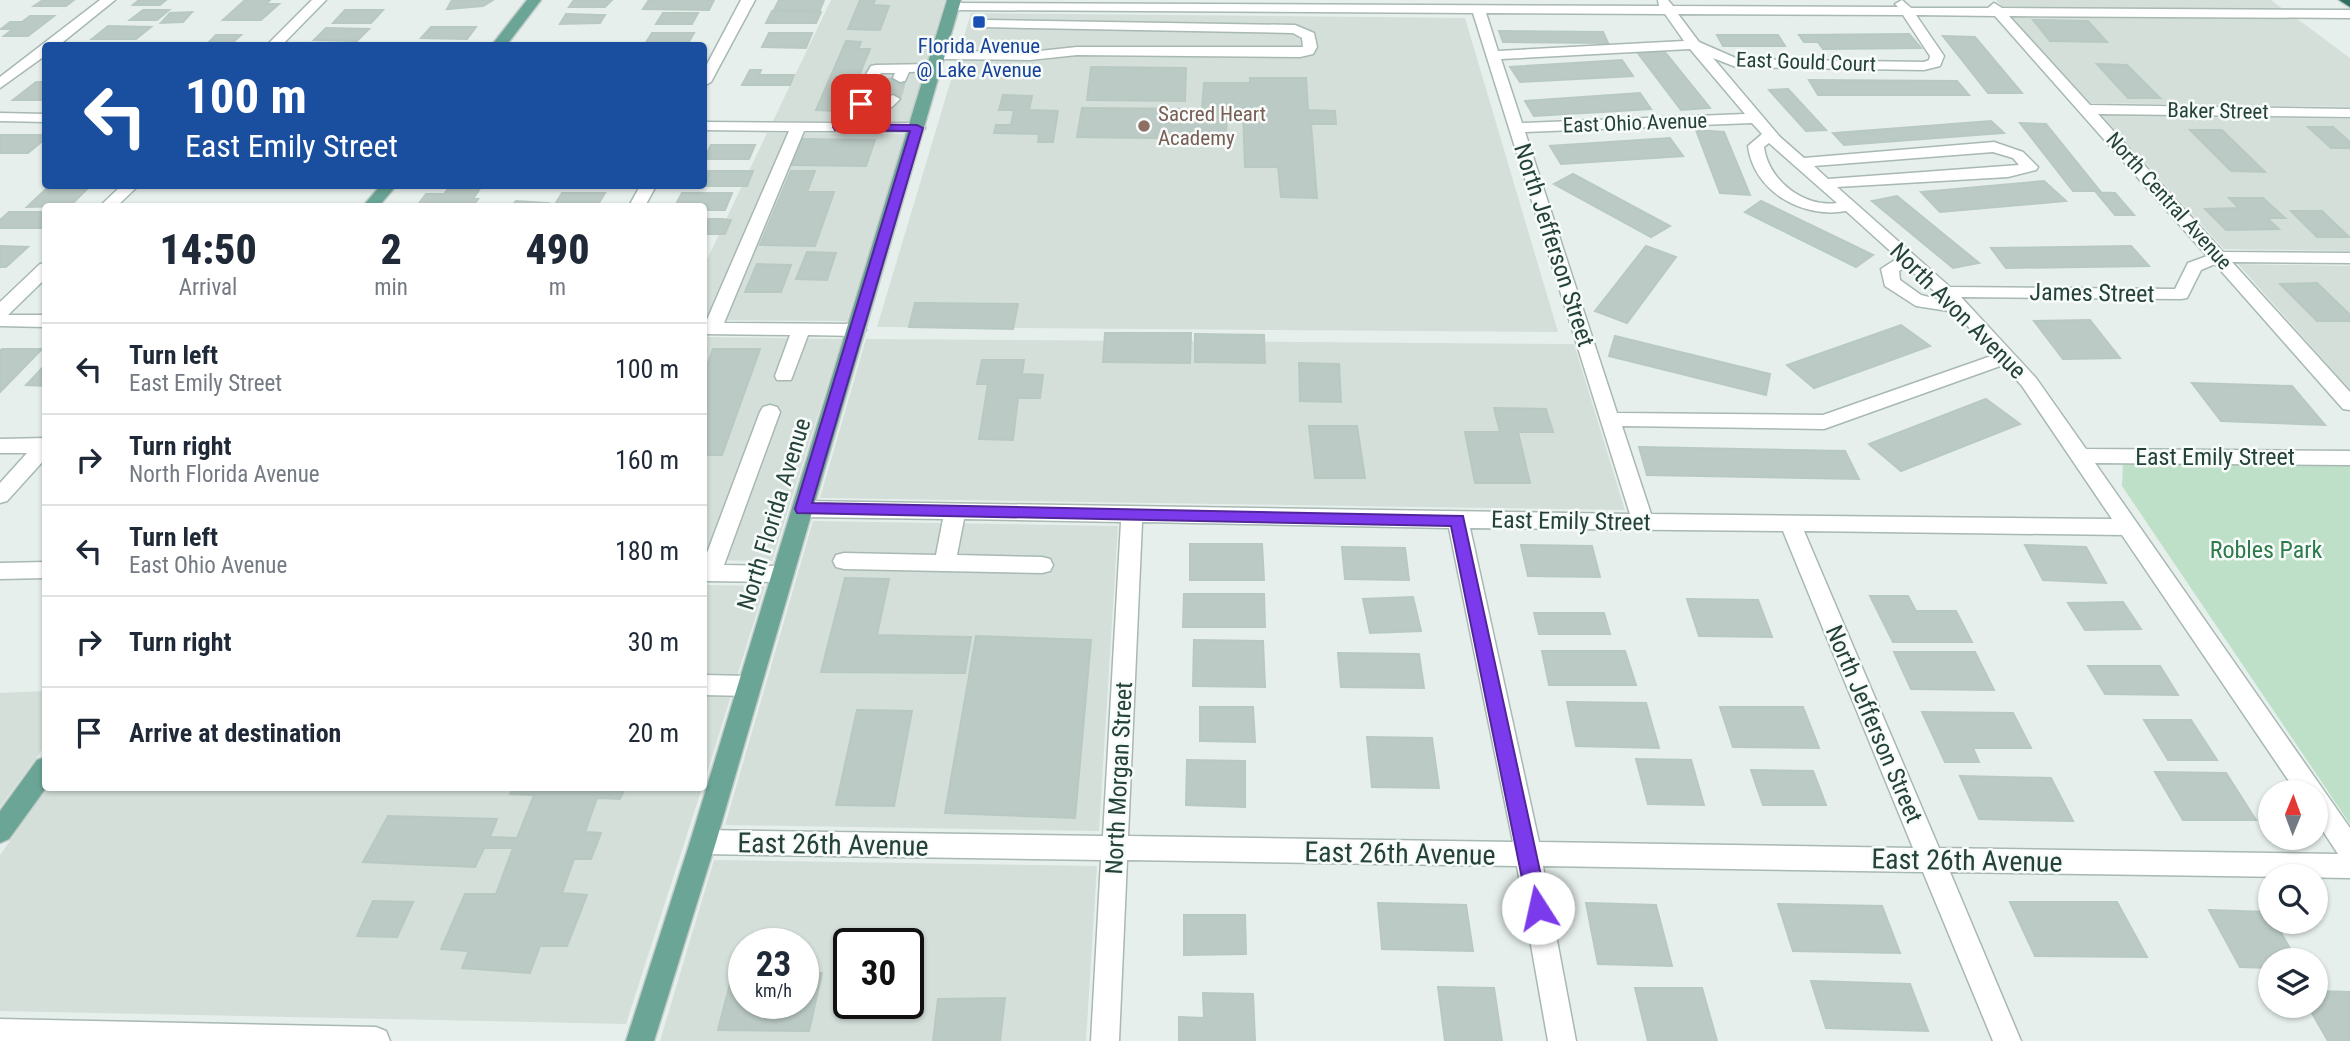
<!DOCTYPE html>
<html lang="en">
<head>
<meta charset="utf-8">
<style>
	:root { --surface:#fff; --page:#f6f6f7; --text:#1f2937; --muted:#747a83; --line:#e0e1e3 }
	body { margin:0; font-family:"Roboto Condensed",sans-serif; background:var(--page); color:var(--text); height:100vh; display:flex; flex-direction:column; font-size:26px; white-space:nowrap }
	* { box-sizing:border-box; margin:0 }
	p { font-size:23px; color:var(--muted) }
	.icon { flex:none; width:38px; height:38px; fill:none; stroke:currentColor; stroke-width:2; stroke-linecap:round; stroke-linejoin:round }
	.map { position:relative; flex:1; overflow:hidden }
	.drawer { position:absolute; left:42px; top:203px; width:665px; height:588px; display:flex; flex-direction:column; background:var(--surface); border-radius:7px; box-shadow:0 2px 5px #0004 }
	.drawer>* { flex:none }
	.guide { position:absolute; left:42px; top:42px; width:665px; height:147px; border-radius:7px; box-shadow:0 2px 5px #0004; background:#1a4fa0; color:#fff; overflow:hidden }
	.needle { width:46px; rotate:1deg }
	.controls { position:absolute; left:2258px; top:780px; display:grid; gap:14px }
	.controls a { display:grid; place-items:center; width:70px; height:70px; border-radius:50%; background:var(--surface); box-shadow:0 2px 5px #0004; font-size:35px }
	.speed { position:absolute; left:728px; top:928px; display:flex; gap:14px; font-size:35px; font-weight:700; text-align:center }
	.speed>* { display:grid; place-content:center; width:91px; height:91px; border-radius:50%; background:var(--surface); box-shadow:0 2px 5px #0004; line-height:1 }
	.speed small { font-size:18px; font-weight:400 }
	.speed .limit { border:4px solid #111; border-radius:10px; background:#fff; color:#111 }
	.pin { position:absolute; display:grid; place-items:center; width:60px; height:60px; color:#fff; margin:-30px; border-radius:14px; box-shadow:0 4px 10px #0006 }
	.me { position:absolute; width:77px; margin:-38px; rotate:350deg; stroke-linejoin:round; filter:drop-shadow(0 0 5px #0008) }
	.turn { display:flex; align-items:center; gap:24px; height:147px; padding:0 28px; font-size:32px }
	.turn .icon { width:91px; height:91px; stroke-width:2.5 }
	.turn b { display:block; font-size:49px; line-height:60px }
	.eta { display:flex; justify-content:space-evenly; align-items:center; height:119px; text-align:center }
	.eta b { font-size:42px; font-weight:800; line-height:49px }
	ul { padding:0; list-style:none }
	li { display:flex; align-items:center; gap:21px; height:91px; padding:0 28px; border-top:2px solid var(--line) }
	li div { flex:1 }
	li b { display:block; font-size:26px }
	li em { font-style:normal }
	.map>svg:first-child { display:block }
</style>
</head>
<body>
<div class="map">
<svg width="2350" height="1041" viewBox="0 0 2350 1041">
	<rect width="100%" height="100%" fill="#e6efeb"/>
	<path fill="#d4dfda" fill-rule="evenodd" d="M831,0H945L909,122L773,121Z
		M1996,0H2271L2283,9H2004Z
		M971,13L1465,18L1558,332L877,327Z
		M2012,18H2296L2350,58V107L2090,103Z
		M2101,115L2350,119V251L2224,249Z
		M767,133L905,134L847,321L704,320V266Z
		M2238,264L2350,266V390Z
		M704,337L842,339L772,561L704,560Z
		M866,339L1574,344L1625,510L820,498Z
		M813,521L1118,526L1099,831L725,825Z
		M704,585L765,586L704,783Z
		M45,691V746L0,807V693Z
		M48,788H702L626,1024L0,1011V855Z
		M714,860L1097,866L1086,1041H660ZM744,943H803V1003H744ZM849,943H908V1003H849Z"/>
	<path fill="#bfe0c8" d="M2123,463L2350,466V824L2122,486Z"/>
	<path fill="#bbcac4" stroke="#b8c9c2" stroke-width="2" d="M43,0H74L66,6H34Z
		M139,0H166L160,5H133Z
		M245,0H270L266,4H279L261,20H223Z
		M452,0H493L483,6L447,9Z
		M574,0H612L605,7H569Z
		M649,0H714L709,10L643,9Z
		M779,0H824L820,10H774Z
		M860,0H875L873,5L889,6L880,30L848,29Z
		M143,10H169L157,20H130Z
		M345,10H383L371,23H333Z
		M772,11L821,12L816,23H766Z
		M192,12L183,22L161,23L170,13Z
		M663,13H698L692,24H656Z
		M566,14L599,15H605L600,23L560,24Z
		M30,16H54L28,36H4L13,29H1L10,22H22Z
		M2033,20L2088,21L2107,42L2050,41Z
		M108,26L151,27L136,39H92Z
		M431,27H476L467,39L421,38Z
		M326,28L369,29L357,41L314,40Z
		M1499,31L1603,32L1608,43L1503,42Z
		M652,33H694L687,45L645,44Z
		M769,33H812L806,48L762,47Z
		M1909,34L1921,48L1823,49L1818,42H1804L1799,35Z
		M216,35H241L229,46H205Z
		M1717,35H1778L1785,46H1723Z
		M1943,36L1975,37L2022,93H1988Z
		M846,41L861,42L858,49H870L858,78L906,79L899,99L841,98L836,111L816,110Z
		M1664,51L1710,108L1681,110L1637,52Z
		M1622,60L1633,76L1520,82L1510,67Z
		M2097,64L2127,65L2160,98H2128Z
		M1091,67L1186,68L1185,101L1087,100Z
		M750,70H761L759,75H794L790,85H742Z
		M1250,78H1306L1308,110L1335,111L1336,124H1311L1317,198L1281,197L1278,167H1245L1243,111H1227L1226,139L1077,137L1082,108L1202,109L1204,83H1250Z
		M1809,80L1957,81L1969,95H1818Z
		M36,82H46V100H13Z
		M1788,89L1826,130L1806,131L1769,90Z
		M1640,93L1651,109L1534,116L1525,101Z
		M1003,95L1032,96L1029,110L1058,111L1053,142H1038L1039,134L994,133L996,125H1011L1014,110H999Z
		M1991,121L2004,133L1844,145L1833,133Z
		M2020,123L2046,124L2100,191H2073Z
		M2308,127H2333L2350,142V148H2331Z
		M1696,130L1724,132L1750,195L1720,193Z
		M2190,130H2222L2265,172L2231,171Z
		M0,135H46V138L28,153H0Z
		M1670,138L1683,156L1561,164L1550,146Z
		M801,139L875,140L866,166L790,165Z
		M711,145H755L749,159H704Z
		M704,171H753L747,186H698H704Z
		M791,171H815L807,192H834L815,246L760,245Z
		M1573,174L1670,226L1651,237L1554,184Z
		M2044,181L2066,201L1940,212L1921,192Z
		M46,189H87L70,206L27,207Z
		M447,190H479L473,199H478L473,206H417L426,194H444Z
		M2096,192L2115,193L2134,215H2115Z
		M562,193H605L597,206H554Z
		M682,193H732L725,210H704V206H675Z
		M1897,196L1979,263L1953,268L1872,201Z
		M2229,198H2263L2285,218H2267L2279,229L2226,230L2205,209L2239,208Z
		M516,201L548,203L545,206H512Z
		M1761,201L1873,255L1856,267L1745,212Z
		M2291,211H2322L2349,237H2317Z
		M9,212H46V226L43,228H0V220Z
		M704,219H722L731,220L725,234H704Z
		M0,246L28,247L6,267H0Z
		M1646,246L1676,257L1627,323L1595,311Z
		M2131,246L2149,266L2006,268L1991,248Z
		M807,252L836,253L827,280L796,279Z
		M757,264L791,265L781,292H745Z
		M2317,283L2350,315V321H2317L2280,284Z
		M915,303L1018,304L1013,329L909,327Z
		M2090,320L2120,358L2063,359L2034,321Z
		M1901,325L1930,346L1814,388L1787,365Z
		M1105,333H1191L1190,363L1103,362Z
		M1195,334L1264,335L1265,363L1195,362Z
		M1615,336L1770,374L1766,395L1609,356Z
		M2,349H42L0,392V351Z
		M713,349H760L722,455H704V374Z
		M982,360H1024L1022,374L1043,375L1040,398H1018L1013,440L979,439L988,384H977Z
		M1299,363L1339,364L1341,402L1300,401Z
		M46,364V386L26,385Z
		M2192,383L2292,386L2325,425L2221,421Z
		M1986,399L2020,424L1901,471L1869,444Z
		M1494,408L1546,409L1553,432H1518L1530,483H1475L1465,432H1500Z
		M1309,426H1357L1365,478H1315Z
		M1639,447L1845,451L1859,479L1647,475Z
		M1190,544H1262L1264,580H1190Z
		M1521,545L1592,546L1600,577L1528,576Z
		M2025,545L2086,547L2106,583L2043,580Z
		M1342,547L1405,548L1409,580L1345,579Z
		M845,578L889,579L877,635L971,637L965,673L821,672Z
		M1184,594H1264L1265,627H1183Z
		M1870,596H1908L1916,611H1956L1972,642H1893Z
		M1413,597L1421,631L1370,633L1363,599Z
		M1687,599L1758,600L1772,637L1699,636Z
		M2123,602L2141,629L2085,630L2068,603Z
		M1534,613H1604L1610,634H1539Z
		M976,636L1091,640L1075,818L945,813Z
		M1194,640L1263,641L1265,687L1193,686Z
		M1542,651H1625L1636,685H1549Z
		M1894,652H1975L1994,690L1911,689Z
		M1338,653L1419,654L1424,688L1341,687Z
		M2088,666H2160L2178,695L2105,694Z
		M1567,702L1646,703L1659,748L1576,746Z
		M1200,707H1253L1255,742L1200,741Z
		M1720,707H1803L1819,748L1733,747Z
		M857,710L912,711L894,806L836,805Z
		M1922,712L2013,713L2031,748H1973L1979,762H1945Z
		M2144,720H2191L2217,760H2168Z
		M1367,737L1432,738L1439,788L1372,787Z
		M1636,759L1691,760L1704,805L1648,804Z
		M1187,760L1245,761V807L1186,805Z
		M1751,770L1813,771L1826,805H1763Z
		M2155,772L2226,773L2256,820H2183Z
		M1960,776L2051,778L2073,821L1979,819Z
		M513,788H625L620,799L597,798L585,832L601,833L591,859H574L562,893L587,895L567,946H540L530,973L462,968L469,951L441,949L465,894H496L513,848H484L475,867L363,862L388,816L497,819L490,837L517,838L534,795L510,794Z
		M373,901L413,902L397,937L357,936Z
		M2010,902H2117L2147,957L2035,956Z
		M1378,903L1466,905L1473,951L1382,949Z
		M1586,903L1656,905L1672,966L1598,964Z
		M1778,904L1882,906L1900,953L1793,951Z
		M2209,910L2269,912L2270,922H2275L2297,961H2270V968L2240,967Z
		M1184,915H1245L1246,954L1184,955Z
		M733,972H744V1003H803V973H822L809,1031L718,1030Z
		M1811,981L1910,984L1928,1031L1826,1028Z
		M1438,987L1494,988L1502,1041H1445Z
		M1635,988H1702L1717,1041H1648Z
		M2315,991L2350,992V1041H2328L2308,1006H2315Z
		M1203,993L1253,994L1255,1041H1179V1017L1204,1018Z
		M1005,998L1000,1041H933L938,999Z"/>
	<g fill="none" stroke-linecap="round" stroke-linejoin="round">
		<path stroke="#bfccc8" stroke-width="15" stroke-dasharray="15 8" stroke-linecap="butt" d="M863,99L871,78
			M893,99L900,78"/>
		<g stroke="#a8b8b2" stroke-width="3">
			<path id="minor" d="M100,0H115L58,46H46V55L0,88V77Z
				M312,0H326L281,46H266Z
				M741,0H755L711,82L704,86V70Z
				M1658,0H1668L1673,6L1898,7L1895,4L1902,0L1911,8H1988L1994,3L2002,8L2350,10V18L2009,16L2090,105L2350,109V117L2098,114L2223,252L2350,253V263L2232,262L2350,392V410L2343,409L2215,264L2201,270L2187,298L2181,299L1961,297L2036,378L2086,449L2350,451V465L2095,463L2350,828V878L1950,872L2021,1041H1993L1923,872L1543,866L1576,1041H1548L1517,866L1127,860L1119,1041H1091L1101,860L703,854L694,850L690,842L694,834L703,830L1103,836L1121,522L964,519L957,555L1042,557L1050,559L1053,565L1050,571L1042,573L844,569L836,567L833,561L836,555L844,553L936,555L943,519L803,517L796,514L793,509L796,504L803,501L1630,514L1473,13L953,10L946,6L948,3L1659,6ZM1486,13L1665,14L1684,41L1498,51ZM1678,14L1903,15L1930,56L1929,60L1924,62L1738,59L1699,42ZM1916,15L1995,16L2207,256L2188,263L2175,289L1950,287L1837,187L2008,177L2036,170L2038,167L2023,152L1994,142L1804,158L1780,137L1713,58L1736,67L1924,70L1940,66L1944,56ZM1690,49L1745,114L1522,123L1501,59ZM1752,123L1762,134L1748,146C1754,192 1803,219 1846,211L1898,258L1881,269L1885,286L1916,306L1955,312L1994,355L1823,415L1617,413L1525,132ZM1769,143L1837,203C1804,208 1768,180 1764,147ZM1993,152L2013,158L2019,165L1828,179L1814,166ZM1907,267L1940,296L1945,301L1921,295L1900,280L1899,271ZM2003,365L2022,386L2112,519L1651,514L1622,426L1824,429ZM1142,522L1449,528L1513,842L1128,836ZM1470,528L1783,531L1913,848L1539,842ZM1804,531L2122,535L2297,793H2315V819L2338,854L1939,848Z
				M987,20L1295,25L1314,33L1317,47L1313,54L1300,57L1077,55L1030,60L938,59L931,55L938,51L1030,52L1077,47H1303L1302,38L1293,33L982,27L980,24Z
				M934,64L939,65V71L909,72L905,81L900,82L893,78L895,73H881L876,81L871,82L864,78L871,66L876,65Z
				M893,95L900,99L892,107L856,110L849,123H917L925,128L922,131H804L724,323L857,324L866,330L857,336L808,335L791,380H777L775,376L790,335L704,334V322H706L789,131L704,130V122L834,123L846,103L883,100Z
				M0,113L46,114V122L0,121Z
				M121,186H138L117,206H100Z
				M640,186H656L645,206H629Z
				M46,263V278L8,315H46V327L0,326V302L40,264Z
				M770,405L777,407L780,412L724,565L783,566L791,568L794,574L791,580L783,582L704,581V561L760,412L763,407Z
				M46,438V458L7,501L0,503V483L27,453H0V439Z
				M46,562V578L0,579V563Z
				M704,675L749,676L757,679L761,686L757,693L749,696L704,695Z
				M0,1019L376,1027L386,1031L390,1041H0Z"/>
		</g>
		<g stroke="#c2cac8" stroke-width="3">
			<path id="major" d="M527,0H541L506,46H491Z
				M947,0H961L716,842L654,1041H626L690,842Z
				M380,186H396L379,206H363Z
				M46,757V788L9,839L0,843V811L37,760Z"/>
		</g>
		<g stroke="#c2cac8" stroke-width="3">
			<path id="highway" d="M2339,0H2350V7Z"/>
		</g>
		<use href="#minor" fill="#fff" fill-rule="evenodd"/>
		<use href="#major" fill="#6aa596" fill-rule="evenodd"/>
		<use href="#highway" fill="#2f6f62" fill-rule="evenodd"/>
	</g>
	<path fill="#7c3aed" stroke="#51269a" stroke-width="2" d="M861,101L867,104L851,111L846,124L917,125L923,128L812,503L1463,516L1548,908L1545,914L1538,917L1531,914L1528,908L1451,526L797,513L795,509L910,131L835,130L833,127C840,111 843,103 861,101Z"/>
	<rect fill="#1a4fb4" stroke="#f7fbf9" stroke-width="2.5" x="972" y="15" width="14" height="14" rx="3.5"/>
	<circle fill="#8d6e63" stroke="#f7fbf9" stroke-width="2.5" cx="1144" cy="126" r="7"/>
	<g text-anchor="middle" stroke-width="5" stroke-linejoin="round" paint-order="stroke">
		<g font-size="21" fill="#164399" stroke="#f7fbf9">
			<text x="979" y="53">Florida Avenue<tspan x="979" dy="24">@ Lake Avenue</tspan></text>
		</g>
		<g font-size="21" fill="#24423a" stroke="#f7fbf9">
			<text transform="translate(1806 62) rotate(2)" y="7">East Gould Court</text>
			<text transform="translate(2218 111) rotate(1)" y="7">Baker Street</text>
			<text transform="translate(1635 123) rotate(-2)" y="7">East Ohio Avenue</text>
			<text transform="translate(2169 201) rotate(48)" y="7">North Central Avenue</text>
		</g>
		<g font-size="21" fill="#785e54" stroke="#f7fbf9" text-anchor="start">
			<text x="1158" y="121">Sacred Heart<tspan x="1158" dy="24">Academy</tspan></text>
		</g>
		<g font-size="24" fill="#24423a" stroke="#f7fbf9">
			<text transform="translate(1554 245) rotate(72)" y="8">North Jefferson Street</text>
			<text transform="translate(2092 293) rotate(1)" y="8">James Street</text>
			<text transform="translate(1958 311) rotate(45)" y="8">North Avon Avenue</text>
			<text x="2215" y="465">East Emily Street</text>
			<text transform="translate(774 514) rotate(-73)" y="8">North Florida Avenue</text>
			<text transform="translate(1571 521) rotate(1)" y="8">East Emily Street</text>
			<text transform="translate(1874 724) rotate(67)" y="8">North Jefferson Street</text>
			<text transform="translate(1119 778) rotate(-87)" y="8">North Morgan Street</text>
		</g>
		<g font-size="24" fill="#2d7a4b" stroke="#f7fbf9">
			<text x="2266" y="558">Robles Park</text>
		</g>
		<g font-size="28" fill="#24423a" stroke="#f7fbf9">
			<text transform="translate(833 844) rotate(1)" y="10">East 26th Avenue</text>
			<text transform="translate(1400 853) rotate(1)" y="10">East 26th Avenue</text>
			<text transform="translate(1967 860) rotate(1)" y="10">East 26th Avenue</text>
		</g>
	</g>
</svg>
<div class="controls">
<a><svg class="needle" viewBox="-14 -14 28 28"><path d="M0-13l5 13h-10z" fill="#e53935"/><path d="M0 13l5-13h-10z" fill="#747a83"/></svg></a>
<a><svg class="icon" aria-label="search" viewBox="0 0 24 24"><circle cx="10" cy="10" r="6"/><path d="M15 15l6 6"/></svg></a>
<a><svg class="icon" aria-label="layers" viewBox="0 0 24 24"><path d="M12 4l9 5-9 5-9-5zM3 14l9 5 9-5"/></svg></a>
</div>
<div class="speed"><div>23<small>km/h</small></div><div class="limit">30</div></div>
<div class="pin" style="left:861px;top:104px;background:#d93025"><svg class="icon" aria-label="arrive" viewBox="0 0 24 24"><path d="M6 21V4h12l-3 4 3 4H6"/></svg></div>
<svg class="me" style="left:1538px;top:908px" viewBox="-20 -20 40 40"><circle r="19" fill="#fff"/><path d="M0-13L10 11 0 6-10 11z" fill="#7c3aed"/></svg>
<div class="guide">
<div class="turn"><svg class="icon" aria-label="left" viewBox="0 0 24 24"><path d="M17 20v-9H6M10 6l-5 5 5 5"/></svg><div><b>100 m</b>East Emily Street</div></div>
</div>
<section class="drawer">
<div class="eta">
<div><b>14:50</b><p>Arrival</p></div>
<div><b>2</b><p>min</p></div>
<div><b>490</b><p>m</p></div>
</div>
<ul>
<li><svg class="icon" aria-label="left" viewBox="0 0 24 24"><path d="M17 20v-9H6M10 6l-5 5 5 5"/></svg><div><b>Turn left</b><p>East Emily Street</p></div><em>100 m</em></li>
<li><svg class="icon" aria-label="right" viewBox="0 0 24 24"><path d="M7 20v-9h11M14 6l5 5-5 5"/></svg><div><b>Turn right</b><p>North Florida Avenue</p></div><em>160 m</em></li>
<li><svg class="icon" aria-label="left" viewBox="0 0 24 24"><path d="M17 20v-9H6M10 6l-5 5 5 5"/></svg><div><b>Turn left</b><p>East Ohio Avenue</p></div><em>180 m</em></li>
<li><svg class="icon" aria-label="right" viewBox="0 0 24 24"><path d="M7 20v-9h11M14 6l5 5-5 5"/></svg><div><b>Turn right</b></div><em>30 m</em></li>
<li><svg class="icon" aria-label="arrive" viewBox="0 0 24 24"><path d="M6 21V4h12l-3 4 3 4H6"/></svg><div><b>Arrive at destination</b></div><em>20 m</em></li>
</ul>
</section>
</div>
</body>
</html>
